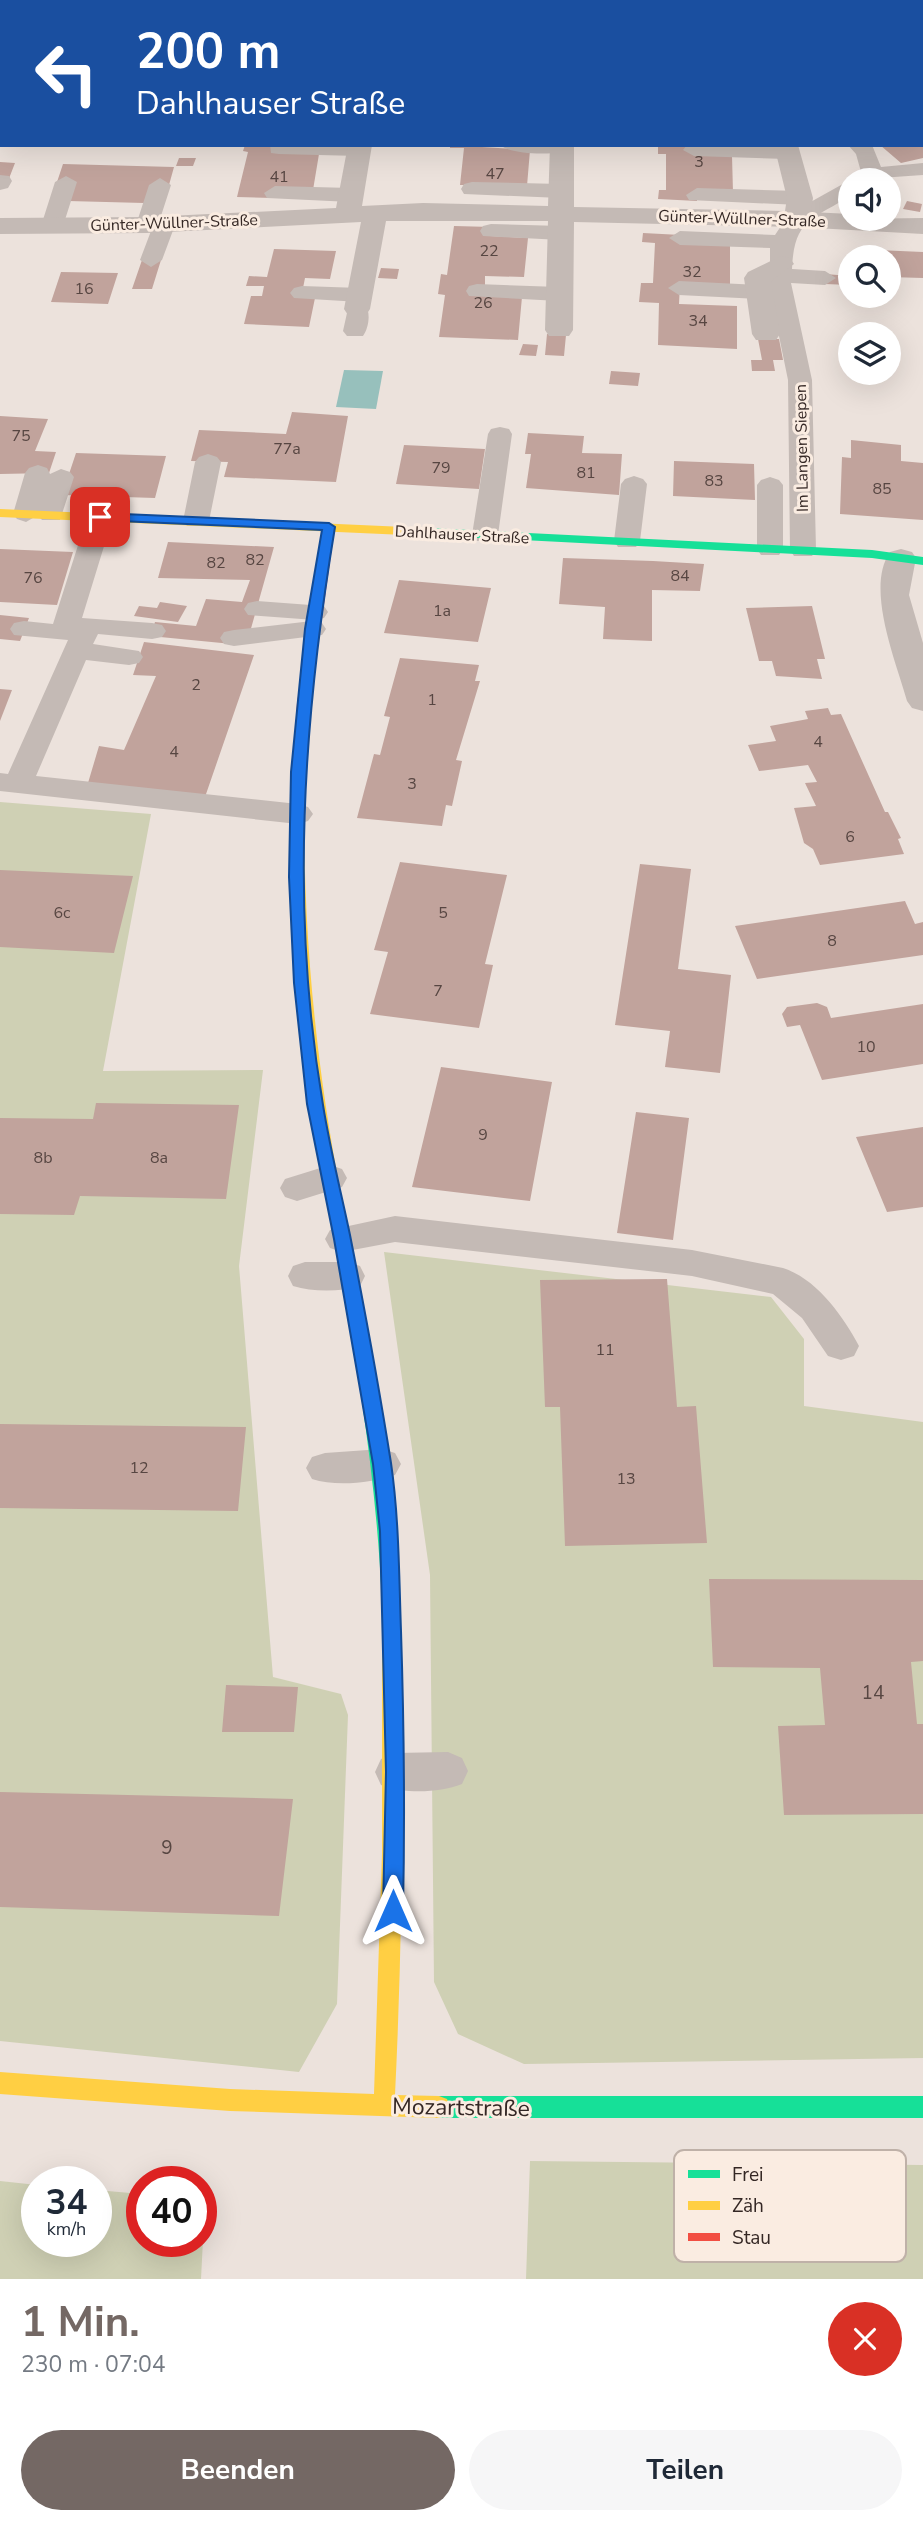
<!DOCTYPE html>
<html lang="de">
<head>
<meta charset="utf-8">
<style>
	:root { --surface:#fff; --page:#f6f6f7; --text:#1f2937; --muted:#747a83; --accent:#746864 }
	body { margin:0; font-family:"Nunito Sans",sans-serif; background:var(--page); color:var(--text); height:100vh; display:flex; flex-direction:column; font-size:26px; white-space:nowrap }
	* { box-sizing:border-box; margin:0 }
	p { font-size:23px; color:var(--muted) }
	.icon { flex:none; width:38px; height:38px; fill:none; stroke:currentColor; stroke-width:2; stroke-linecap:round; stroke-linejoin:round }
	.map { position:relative; height:2279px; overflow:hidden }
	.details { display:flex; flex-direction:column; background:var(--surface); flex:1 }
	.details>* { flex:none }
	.top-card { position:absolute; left:0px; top:0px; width:924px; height:147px; box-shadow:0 7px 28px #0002; background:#1a4fa0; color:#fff; overflow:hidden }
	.fabs { position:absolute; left:838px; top:168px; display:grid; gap:14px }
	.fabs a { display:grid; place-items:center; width:63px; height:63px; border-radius:50%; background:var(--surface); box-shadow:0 7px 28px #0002; font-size:35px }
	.speed { position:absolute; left:21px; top:2166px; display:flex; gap:14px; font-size:35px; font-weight:700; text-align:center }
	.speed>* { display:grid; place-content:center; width:91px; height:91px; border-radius:50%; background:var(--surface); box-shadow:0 7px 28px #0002; line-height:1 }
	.speed small { font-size:18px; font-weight:400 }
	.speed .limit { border:10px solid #d22; background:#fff; color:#111 }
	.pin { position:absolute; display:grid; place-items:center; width:60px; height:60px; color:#fff; margin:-30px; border-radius:14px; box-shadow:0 4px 10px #0006 }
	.me { position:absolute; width:77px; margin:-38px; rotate:0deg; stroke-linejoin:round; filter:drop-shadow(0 0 5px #0008) }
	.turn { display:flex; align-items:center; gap:24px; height:147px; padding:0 21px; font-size:32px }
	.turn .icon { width:91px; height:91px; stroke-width:2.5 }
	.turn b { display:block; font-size:49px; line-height:60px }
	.round { display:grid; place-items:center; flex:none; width:74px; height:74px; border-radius:37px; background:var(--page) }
	.headline { display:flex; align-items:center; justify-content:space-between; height:119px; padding:0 21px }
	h1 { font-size:42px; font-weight:700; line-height:52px; color:var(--accent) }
	.primary-button { display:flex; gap:14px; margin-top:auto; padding:14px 21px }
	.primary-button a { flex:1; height:80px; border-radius:42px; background:var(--accent); color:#fff; font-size:28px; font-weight:700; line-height:80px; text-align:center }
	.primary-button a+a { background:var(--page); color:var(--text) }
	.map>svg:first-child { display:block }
</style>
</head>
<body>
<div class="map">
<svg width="923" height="2279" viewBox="0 0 923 2279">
	<rect width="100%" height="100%" fill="#ece2dc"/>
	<path fill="#cfd0b4" d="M0,802L151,814L103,1071L263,1070L239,1266L273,1677L341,1694L348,1715L337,2004L299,2072L0,2041Z
		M384,1252L771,1297L804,1339V1406L923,1422V2058L524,2064L458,2034L434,1982L430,1575Z
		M530,2161L923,2165V2279H526Z
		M0,2181L37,2185V2242H96V2190L142,2194V2242H201V2199L205,2200L201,2279H0Z"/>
	<path fill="#97c0bc" d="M344,370L383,371L376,409L336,407Z"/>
	<path fill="#c1a39c" d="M245,145H280L319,154L313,190L273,198L237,197L248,152L243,151Z
		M450,145L530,150L527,186L460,185L464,148H450Z
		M658,145H694L732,156L733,192H697V201L658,199L659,190H666V154H658Z
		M880,145H923V158L901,163Z
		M179,158H196L193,166H176Z
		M0,162L15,163L8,181H0Z
		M63,164L174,167L169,185L144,203L68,201L57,182Z
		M907,201L922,204L920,212L903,209Z
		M454,226L492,227L490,236L528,238L524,277L485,276V286L522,297L518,340L439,337L445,295L438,294L441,274L447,275Z
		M643,233L681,235L730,246V286L680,284L679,304L737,306V349L658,345L659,303L639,302L641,283H653L655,243L642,242Z
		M274,249L336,251L330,279L305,278L303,288L315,298L309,327L244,324L251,296H262L264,286H246L249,276L267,277Z
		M877,250L923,252V278L889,277V257H878Z
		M142,260H161L152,289H132Z
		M381,268L399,269L397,279L378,278Z
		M61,272L118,273L108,304L51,302Z
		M825,274L850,276V285L825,284Z
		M547,334L566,335L564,356L545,355Z
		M758,339H779L783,360H773L775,371H752L751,360H762Z
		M523,344L538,345L536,356L519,355Z
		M611,371L640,373L638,386L609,384Z
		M292,412L348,416L336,482L224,477L228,462L191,461L199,430L286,434Z
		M0,416L48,419L35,451L56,452L49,473L0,474Z
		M528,433L584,436L582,453L622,454L619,495L526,488L531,454H525Z
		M851,440L901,445V461L923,463V520L840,514L842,457L851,458Z
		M404,445L485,449L479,489L396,484Z
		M76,453L166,456L155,498L62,495Z
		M674,461L754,464L755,500L673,496Z
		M168,542L274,547L250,632L232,644L150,636L155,622L196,626L206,599L242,602L250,580L158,578Z
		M0,549L73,552L57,605L0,602Z
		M563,558L653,561L704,564L700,591L652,590V641L603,639L605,607L559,604Z
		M399,580L491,588L478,642L384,633Z
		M160,602L187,606L178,622L134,616L139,606L157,608Z
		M812,606L825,659H817L822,679L776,676L772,661H759L746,608Z
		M0,615L29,618L20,641L0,639Z
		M144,642L254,655L205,797L88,783L99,746L124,750L156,676L133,675Z
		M400,658L479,665L475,681H480L456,760L462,761L452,806L446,805L442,826L357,818L374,754L380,755L390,717L384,716Z
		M0,689L12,690L0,721Z
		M828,708L831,715L841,714L885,812H888L901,838L898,839L904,854L820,865L813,849L804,843L794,808L816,806L805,783L817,782L808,765L759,771L748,745L776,741L770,726L808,719L805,711Z
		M400,862L507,875L485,964L493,965L479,1028L370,1014L388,952L374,950Z
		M640,864L691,869L678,969L731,975L720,1073L665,1067L670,1031L615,1025Z
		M0,870L133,876L114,953L0,947Z
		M905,901L915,924L923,922V955L757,979L735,926Z
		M817,1003L827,1007L831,1018L923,1004V1064L822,1080L800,1025L787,1027L782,1014L787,1007Z
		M441,1067L552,1082L530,1201L412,1187Z
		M96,1103L239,1105L226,1199L80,1196L74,1215L0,1214V1118L93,1119Z
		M636,1112L689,1118L673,1240L617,1233Z
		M923,1127V1207L887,1212L856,1137Z
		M667,1279L677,1407L696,1406L707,1543L565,1546L560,1407H545L540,1280Z
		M0,1424L246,1427L238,1511L0,1508Z
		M709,1579L923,1580V1661L911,1662L917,1724H923V1814L784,1815L778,1726L825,1725L820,1668L713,1667Z
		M226,1685L298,1687L294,1732H222Z
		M0,1792L293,1799L279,1916L0,1907Z"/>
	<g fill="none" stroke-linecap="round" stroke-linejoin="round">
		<path fill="#c4bab5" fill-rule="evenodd" d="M243,0H263L242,2Z
			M397,0H417V2H397Z
			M270,145H366L370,150L359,156L279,154L271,153Z
			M501,145H571L573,147C565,157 508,155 501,145Z
			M687,145L788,147L799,153L788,159L694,156L683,150Z
			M848,145H872L881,167L923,163V175L851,180L861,172L856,154Z
			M0,175L9,176L12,181L8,188L0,190Z
			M66,176L77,182L63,226L52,233L44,231L41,226L55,182Z
			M160,178L171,185L160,219L172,220L175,225L162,260L151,267L140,260L151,231L139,230L136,225L149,185Z
			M850,180V196C812,220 794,219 792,269L825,271L836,278L825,285L791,283L812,380L816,550L812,556H794L790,550L788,380L770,292L759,299L679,295L668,288L679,281L759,285L770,292V248L680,245L669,238L680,231L775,235L789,214Z
			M472,182L561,184L572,191L561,198L464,194L461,189L464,184Z
			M275,186L351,188L362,195L351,202L267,198L264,193Z
			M697,188L800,191L811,198L800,205L689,200L686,195Z
			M491,224L561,226L572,233L561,240L483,236L480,231L483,226Z
			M477,284L559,287L567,289L571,294L567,299L559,301L469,296L466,291L469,286Z
			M302,286L360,288L368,290L372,295L368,300L360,302L294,298L290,293L294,288Z
			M357,302L365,304C371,312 369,328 363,336H347L343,331L349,304Z
			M500,427L509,429L512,434L498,535L494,541H476L472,535L488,434L491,429Z
			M208,454L217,457L221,462L209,521L205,526H187L183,521L195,462L199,457Z
			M38,465L47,468L50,474L61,469L70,472L74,477L60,520H42L38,515L26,522L17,519L13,514L25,473L29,468Z
			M634,476L643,479L647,484L640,541L636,547H618L614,541L621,484L625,479Z
			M770,477L779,480L783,485V549L779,555H761L757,549V485L761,480Z
			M100,509L109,512L113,517L82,618L152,623L162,625L166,631L162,637L152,639L98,634L93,644L139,651L143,657L139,663L129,665L86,660L36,776L298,804L308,807L313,814L308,821L298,824L0,791V773L8,774L68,640L14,635L10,629L14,623L24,621L53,624L87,517L91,512Z
			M257,601L324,606L328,612L324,618L315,620L248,615L244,609L248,603Z
			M312,621L322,623L326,629L322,635L234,646L224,644L220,638L224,632L234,630Z
			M330,1165L342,1169L347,1178L342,1187L297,1201L285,1197L280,1188L285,1179Z
			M395,1216L692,1250L783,1268C817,1279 843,1316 859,1346L854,1356L841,1360L828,1356L802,1318L773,1294L692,1276L395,1242L342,1252L330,1248L325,1239L330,1230Z
			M305,1262H348L360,1266L365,1276L360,1286C340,1292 313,1292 293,1286L288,1276L293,1266Z
			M382,1449L395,1453L401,1464L395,1475C371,1483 336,1487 312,1479L306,1468L312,1457L325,1453Z
			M448,1752L462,1758L468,1771L462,1784C438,1793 405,1794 381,1785L375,1772L381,1759L395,1753Z"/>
		<path fill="#c4bab5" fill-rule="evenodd" d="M651,0H673L674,2H652Z
			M0,22H2V36H0Z
			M0,113H2V127H0Z
			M348,145H372L362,206L423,203L548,206L550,145H574V207L785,211L787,198L774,145H798L813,198L811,212L850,214V219L923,218V234L797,227L574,222L573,330L569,336H549L545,330L548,221H386L370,309L366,315H348L344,309L361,222L147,233L0,234V218L147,217L336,208Z
			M781,256L790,258L794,264L771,281L780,334L776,340H756L752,334L744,278L748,272Z
			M901,549L912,552L916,558L909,595L923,643V711L912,708L907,701C896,661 865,588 890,552Z"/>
		<path fill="#16e098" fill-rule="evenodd" d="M427,528L872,550L923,557V565L872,558L423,535V529Z
			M333,1188L339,1190L341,1194C369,1330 393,1465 400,1604L398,1610L391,1612L384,1610L382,1604C376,1465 352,1330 325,1194L327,1190Z
			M439,2096H923V2118H439L431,2115L428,2107L431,2099Z"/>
		<path fill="#ffcf43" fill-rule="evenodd" d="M0,509L427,528L433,532L427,536L0,517Z
			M297,804L304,809C304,939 316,1066 341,1194L339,1198H327L325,1194C301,1066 289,939 290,809Z
			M391,1596L398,1598L400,1604C404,1768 403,1931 395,2095L439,2096L447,2099L450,2107L447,2115L439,2118L230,2111L0,2094V2072L230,2089L374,2094L382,1854V1604L384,1598Z"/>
		<path fill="#f24e42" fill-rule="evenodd" d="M329,523L335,527L310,703L304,809L297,814L290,809L297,703L323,527Z"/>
	</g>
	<path fill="#1a73e8" stroke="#114b97" stroke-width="2" d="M100,513L329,523L335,527C303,720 290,911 323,1105C330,1149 341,1192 350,1235C365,1311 379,1387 391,1463C399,1518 399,1575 401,1631C404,1724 405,1817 403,1911L400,1918L393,1920L386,1918L383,1911L386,1772L380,1531L373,1464L334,1239L307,1104L294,983L289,877L291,772L305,629L322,530L96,520V515Z"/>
	<g text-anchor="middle" stroke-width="6" stroke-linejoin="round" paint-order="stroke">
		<g font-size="16" fill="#574642">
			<text x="699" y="167">3</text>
			<text x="495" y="179">47</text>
			<text x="279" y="182">41</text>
			<text x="489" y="256">22</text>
			<text x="692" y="277">32</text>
			<text x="84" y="294">16</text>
			<text x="483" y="308">26</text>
			<text x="698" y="326">34</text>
			<text x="21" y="441">75</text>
			<text x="287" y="454">77a</text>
			<text x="441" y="473">79</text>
			<text x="586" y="478">81</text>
			<text x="714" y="486">83</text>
			<text x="882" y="494">85</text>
			<text x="255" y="565">82</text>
			<text x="216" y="568">82</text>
			<text x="680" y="581">84</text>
			<text x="33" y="583">76</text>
			<text x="442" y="616">1a</text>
			<text x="196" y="690">2</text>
			<text x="432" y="705">1</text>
			<text x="818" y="747">4</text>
			<text x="174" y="757">4</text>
			<text x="412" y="789">3</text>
			<text x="850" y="842">6</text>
			<text x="62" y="918">6c</text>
			<text x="443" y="918">5</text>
			<text x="832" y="946">8</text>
			<text x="438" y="996">7</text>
			<text x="866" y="1052">10</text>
			<text x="483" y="1140">9</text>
			<text x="43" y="1163">8b</text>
			<text x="159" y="1163">8a</text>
			<text x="605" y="1355">11</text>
			<text x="139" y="1473">12</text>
			<text x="626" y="1484">13</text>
		</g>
		<g font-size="16" fill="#342724" stroke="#faece1">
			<text transform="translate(742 218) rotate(2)" y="6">Günter-Wüllner-Straße</text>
			<text transform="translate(174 222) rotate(-2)" y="6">Günter-Wüllner-Straße</text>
			<text transform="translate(801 448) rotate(-91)" y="6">Im Langen Siepen</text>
			<text transform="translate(462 534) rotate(3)" y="6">Dahlhauser Straße</text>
		</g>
		<g font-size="19" fill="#574642">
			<text x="873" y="1699">14</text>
			<text x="167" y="1854">9</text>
		</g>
		<g font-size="23" fill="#342724" stroke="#faece1">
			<text transform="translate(461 2107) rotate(1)" y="8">Mozartstraße</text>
		</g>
	</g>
	<rect x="674" y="2150" width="232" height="112" rx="10" fill="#faece1" stroke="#bfb1a8" stroke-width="2"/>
	<rect x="688" y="2170" width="32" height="8" fill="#16e098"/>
	<rect x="688" y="2201" width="32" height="9" fill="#ffcf43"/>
	<rect x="688" y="2233" width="32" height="8" fill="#f24e42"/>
	<g font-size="19" fill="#342724">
		<text x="732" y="2181">Frei</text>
		<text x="732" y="2212">Zäh</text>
		<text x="732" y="2244">Stau</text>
	</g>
</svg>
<div class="fabs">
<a><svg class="icon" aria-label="sound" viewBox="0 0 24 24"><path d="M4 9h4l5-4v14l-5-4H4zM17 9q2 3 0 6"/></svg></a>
<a><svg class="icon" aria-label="search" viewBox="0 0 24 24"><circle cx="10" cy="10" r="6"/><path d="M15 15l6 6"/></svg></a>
<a><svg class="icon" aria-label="layers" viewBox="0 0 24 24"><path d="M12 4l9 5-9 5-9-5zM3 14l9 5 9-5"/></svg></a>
</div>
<div class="speed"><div>34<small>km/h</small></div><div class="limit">40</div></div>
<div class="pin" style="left:100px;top:517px;background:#d93025"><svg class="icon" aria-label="arrive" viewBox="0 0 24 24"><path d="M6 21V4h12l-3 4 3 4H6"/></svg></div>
<svg class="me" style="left:393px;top:1911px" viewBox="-20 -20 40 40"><path d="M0-17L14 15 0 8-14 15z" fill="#1a73e8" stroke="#fff" stroke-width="4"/></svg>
<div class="top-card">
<div class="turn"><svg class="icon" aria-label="left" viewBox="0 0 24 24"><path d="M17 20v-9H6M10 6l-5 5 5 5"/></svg><div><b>200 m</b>Dahlhauser Straße</div></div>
</div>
</div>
<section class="details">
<div class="headline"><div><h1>1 Min.</h1><p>230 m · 07:04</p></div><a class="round" style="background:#d93025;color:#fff"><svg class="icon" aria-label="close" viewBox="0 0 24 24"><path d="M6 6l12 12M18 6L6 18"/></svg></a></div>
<div class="primary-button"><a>Beenden</a><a>Teilen</a></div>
</section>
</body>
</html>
